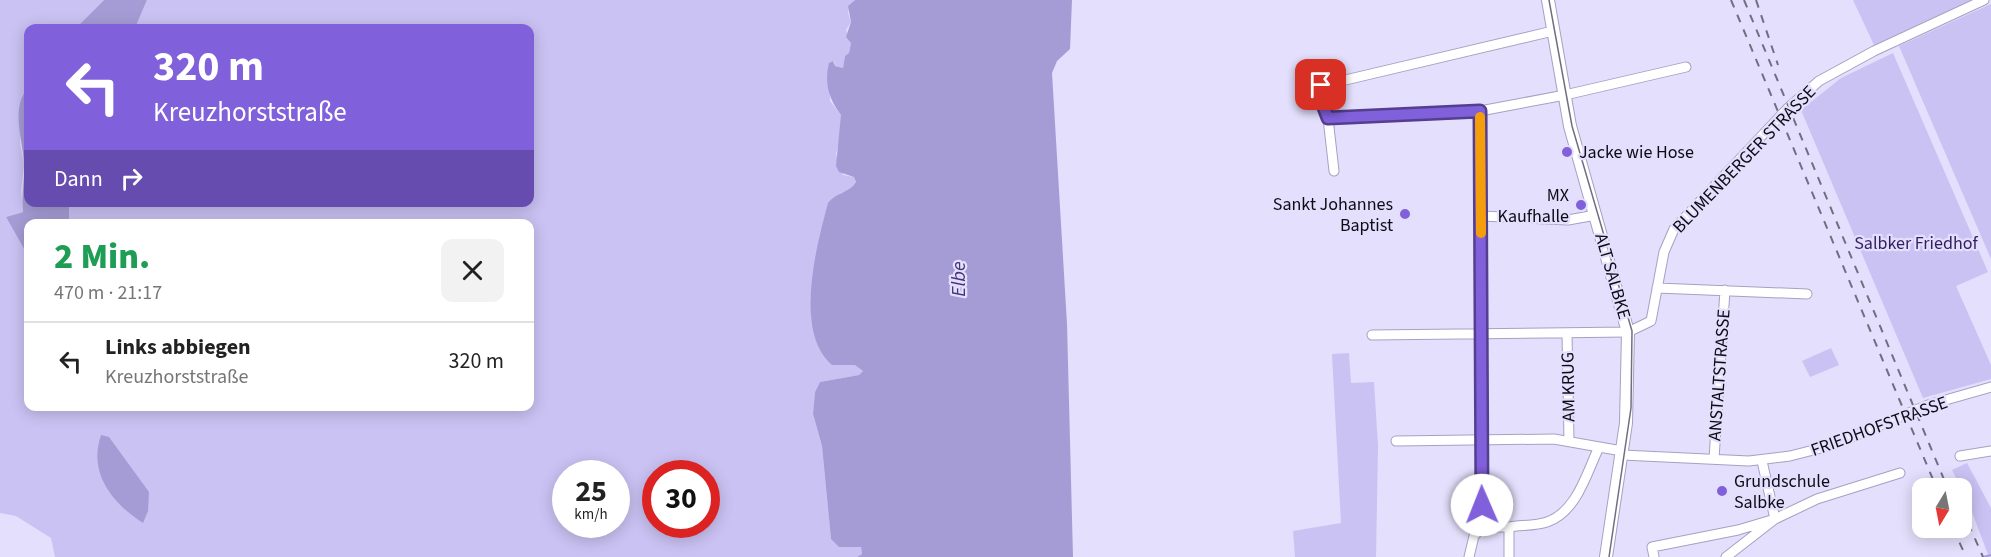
<!DOCTYPE html>
<html lang="de">
<head>
<meta charset="utf-8">
<style>
	:root { --surface:#fff; --page:#f2f2f2; --text:#222; --muted:#767676; --line:#e0e0e0 }
	body { margin:0; font-family:"Source Sans 3",sans-serif; background:var(--page); color:var(--text); height:100vh; display:flex; flex-direction:column; font-size:22px; white-space:nowrap }
	* { box-sizing:border-box; margin:0 }
	p { font-size:20px; color:var(--muted) }
	.icon { flex:none; width:33px; height:33px; fill:none; stroke:currentColor; stroke-width:2; stroke-linecap:round; stroke-linejoin:round }
	.map { position:relative; flex:1; overflow:hidden }
	.details { position:absolute; left:24px; top:219px; width:510px; height:192px; display:flex; flex-direction:column; background:var(--surface); border-radius:12px; box-shadow:0 3px 15px #0003 }
	.details>* { flex:none }
	.hud { position:absolute; left:24px; top:24px; width:510px; height:183px; border-radius:12px; box-shadow:0 3px 15px #0003; background:#8160db; color:#fff; overflow:hidden }
	.needle { width:39px; rotate:190deg }
	.fabs { position:absolute; left:1912px; top:478px; display:grid; gap:12px }
	.fabs a { display:grid; place-items:center; width:60px; height:60px; border-radius:12px; background:var(--surface); box-shadow:0 3px 15px #0003; font-size:30px }
	.speed { position:absolute; left:552px; top:460px; display:flex; gap:12px; font-size:30px; font-weight:700; text-align:center }
	.speed>* { display:grid; place-content:center; width:78px; height:78px; border-radius:50%; background:var(--surface); box-shadow:0 3px 15px #0003; line-height:1 }
	.speed small { font-size:15px; font-weight:400 }
	.speed .limit { border:9px solid #d22; background:#fff; color:#111 }
	.pin { position:absolute; display:grid; place-items:center; width:51px; height:51px; color:#fff; margin:-26px; border-radius:12px; box-shadow:0 3px 9px #0006 }
	.me { position:absolute; width:66px; margin:-33px; rotate:359deg; stroke-linejoin:round; filter:drop-shadow(0 0 4px #0008) }
	.turn { display:flex; align-items:center; gap:21px; height:126px; padding:0 30px; font-size:27px }
	.turn .icon { width:78px; height:78px; stroke-width:2.5 }
	.turn b { display:block; font-size:42px; line-height:51px }
	.then { display:flex; align-items:center; height:57px; padding:0 30px; background:#0003; gap:12px; font-size:22px }
	.round { display:grid; place-items:center; flex:none; width:63px; height:63px; border-radius:12px; background:var(--page) }
	.overview { display:flex; align-items:center; justify-content:space-between; height:102px; padding:0 30px }
	h1 { font-size:36px; font-weight:800; line-height:45px; color:#1e9e55 }
	ul { padding:0; list-style:none }
	li { display:flex; align-items:center; gap:18px; height:78px; padding:0 30px; border-top:2px solid var(--line) }
	li div { flex:1 }
	li b { display:block; font-size:22px }
	li em { font-style:normal }
	.map>svg:first-child { display:block }
</style>
</head>
<body>
<div class="map">
<svg width="1991" height="557" viewBox="0 0 1991 557">
	<rect width="100%" height="100%" fill="#e3dffc"/>
	<path fill="#cac2f3" fill-rule="evenodd" d="M0,0H104L76,28H28V87L22,96L20,144L24,165L21,192L23,212L6,217L28,256V406H530V224L69,223V202H530V28H135L147,0H855L850,4L848,13L851,22L846,30L851,43L849,53L845,56L843,68L835,66L834,61L829,63L830,101L841,115L842,130L836,154L843,175L854,177L856,182C848,193 835,193 828,204C817,244 810,282 812,324L863,371L859,375L820,382L815,392L813,414L822,446L831,539L848,547H861L862,554L857,557H55L51,538L16,516L0,513ZM566,474H616V525H566ZM656,474H706V525H656Z
		M1853,0H1973L1874,45Z
		M1991,4V259L1899,46Z
		M1893,53L1988,272L1956,286L1991,365V379L1923,398L1801,110L1841,78Z
		M1831,348L1839,365L1810,377L1802,361Z
		M1349,353L1351,383L1374,382L1378,446L1376,557H1295L1293,531L1341,523L1332,354Z
		M1967,463L1991,508V557H1989L1967,499L1952,470Z"/>
	<path fill="#a69cd5" d="M104,0H147L135,28H76Z
		M855,0H1072L1070,49L1057,61L1052,73L1067,324L1073,557H857L862,554L861,547H839L831,539L822,446L813,414L815,392L820,382L859,375L863,371L855,365H832C793,332 817,244 828,203C835,193 849,193 856,182L854,177L839,172L836,166L841,115C829,99 824,84 829,63L833,61L835,66L843,68L845,56L849,53L851,43L846,37L851,22L848,6Z
		M28,87V202L69,203V223L28,224V256L6,217L23,212C21,195 25,180 24,164C23,138 10,110 28,87Z
		M101,435L109,437L149,492L148,511L143,523C112,503 88,473 101,435Z"/>
	<g fill="none" stroke-linecap="round" stroke-linejoin="round">
		<path stroke="#a69cd5" stroke-width="2" d="M1983,557L1991,555"/>
		<g stroke="#a6a1c3" stroke-width="11">
			<path id="minor" d="M1480,111L1482,527
				M1328,118L1480,111L1565,95L1686,67
				M1334,171L1328,118L1319,93L1320,86L1553,31
				M1481,216L1568,220L1596,215
				M1657,288L1807,294
				M1567,333L1569,441
				M1372,335L1628,332L1651,321L1664,252L1674,229L1787,109L1819,81L1874,51L1984,0
				M1396,441L1554,439L1622,451
				M1622,455L1749,461L1790,456L1833,445L1928,405L1991,387
				M1960,456L1991,451
				M1714,459L1725,290
				M1482,527H1509
				M1469,557L1474,536L1482,527
				M1509,557V527C1521,525 1535,526 1547,522C1577,512 1587,472 1599,447
				M1654,557L1652,547L1738,530L1775,519L1762,461
				M1726,557L1775,519L1817,499L1900,473"/>
		</g>
		<g stroke="#a6a1c3" stroke-width="14">
			<path id="major" d="M1548,0L1570,126L1628,332L1626,423L1606,557"/>
		</g>
		<use href="#minor" stroke="#fff" stroke-width="9"/>
		<use href="#major" stroke="#fff" stroke-width="12"/>
		<path stroke="#716e82" stroke-width="1.5" d="M1549,0L1572,126L1632,331L1631,408L1609,557"/>
		<path stroke="#716e82" stroke-width="2" stroke-dasharray="8 8" stroke-linecap="butt" d="M1731,0L1937,489
			M1744,0L1948,489
			M1756,0L1778,65
			M1962,509L1983,557
			M1953,528L1966,557"/>
	</g>
	<g fill="none" stroke-linecap="round" stroke-linejoin="round">
		<g stroke="#543e8e" stroke-width="15">
			<path id="route" d="M1321,85L1318,92L1328,118L1480,111L1482,505"/>
		</g>
		<use href="#route" stroke="#8160db" stroke-width="10"/>
		<path stroke="#f59e0b" stroke-width="10" d="M1480,117L1481,233"/>
	</g>
	<g fill="#8160db" stroke="#e3dffc" stroke-width="2">
		<circle cx="1567" cy="152" r="6"/>
		<circle cx="1581" cy="205" r="6"/>
		<circle cx="1405" cy="214" r="6"/>
		<circle cx="1722" cy="491" r="6"/>
	</g>
	<g text-anchor="middle" stroke-width="4.5" stroke-linejoin="round" paint-order="stroke">
		<g font-size="18" fill="#0e0b17" stroke="#e3dffc" text-anchor="start">
			<text x="1579" y="158">Jacke wie Hose</text>
			<text x="1569" y="201" text-anchor="end">MX<tspan x="1569" dy="21">Kaufhalle</tspan></text>
			<text x="1393" y="210" text-anchor="end">Sankt Johannes<tspan x="1393" dy="21">Baptist</tspan></text>
			<text x="1734" y="487">Grundschule<tspan x="1734" dy="21">Salbke</tspan></text>
		</g>
		<g font-size="18" fill="#0e0b17" stroke="#e3dffc">
			<text transform="translate(1744 159) rotate(-46)" y="6">BLUMENBERGER STRASSE</text>
			<text transform="translate(1613 276) rotate(74)" y="6">ALT SALBKE</text>
			<text transform="translate(1719 375) rotate(-86)" y="6">ANSTALTSTRASSE</text>
			<text transform="translate(1568 387) rotate(-91)" y="6">AM KRUG</text>
			<text transform="translate(1879 426) rotate(-20)" y="6">FRIEDHOFSTRASSE</text>
		</g>
		<g font-size="18" fill="#331f62" stroke="#e3dffc">
			<text x="1916" y="249">Salbker Friedhof</text>
		</g>
		<g font-size="20" font-style="italic" fill="#463478" stroke="#e3dffc">
			<text transform="translate(958 279) rotate(-90)" y="7">Elbe</text>
		</g>
	</g>
</svg>
<div class="fabs">
<a><svg class="needle" viewBox="-14 -14 28 28"><path d="M0-13l5 13h-10z" fill="#e53935"/><path d="M0 13l5-13h-10z" fill="#767676"/></svg></a>
</div>
<div class="speed"><div>25<small>km/h</small></div><div class="limit">30</div></div>
<div class="pin" style="left:1321px;top:85px;background:#d93025"><svg class="icon" aria-label="arrive" viewBox="0 0 24 24"><path d="M6 21V4h12l-3 4 3 4H6"/></svg></div>
<svg class="me" style="left:1482px;top:505px" viewBox="-20 -20 40 40"><circle r="19" fill="#fff"/><path d="M0-13L10 11 0 6-10 11z" fill="#8160db"/></svg>
<div class="hud">
<div class="turn"><svg class="icon" aria-label="left" viewBox="0 0 24 24"><path d="M17 20v-9H6M10 6l-5 5 5 5"/></svg><div><b>320 m</b>Kreuzhorststraße</div></div>
<div class="then">Dann<svg class="icon" aria-label="right" viewBox="0 0 24 24"><path d="M7 20v-9h11M14 6l5 5-5 5"/></svg></div>
</div>
<section class="details">
<div class="overview"><div><h1>2 Min.</h1><p>470 m · 21:17</p></div><a class="round"><svg class="icon" aria-label="close" viewBox="0 0 24 24"><path d="M6 6l12 12M18 6L6 18"/></svg></a></div>
<ul>
<li><svg class="icon" aria-label="left" viewBox="0 0 24 24"><path d="M17 20v-9H6M10 6l-5 5 5 5"/></svg><div><b>Links abbiegen</b><p>Kreuzhorststraße</p></div><em>320 m</em></li>
</ul>
</section>
</div>
</body>
</html>
